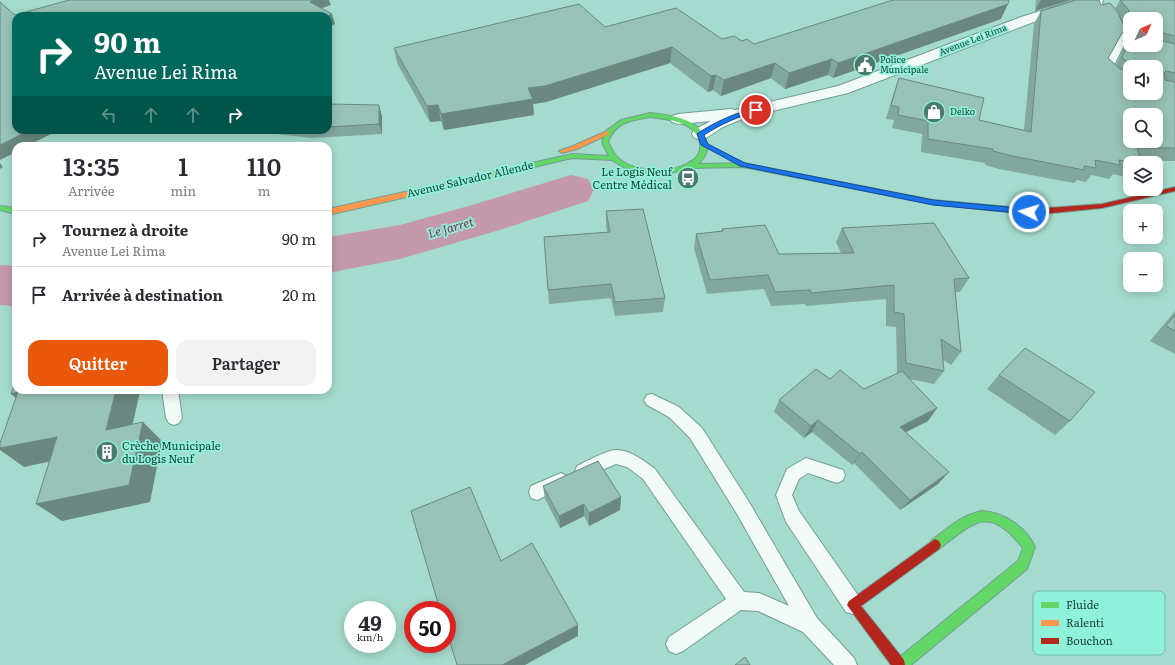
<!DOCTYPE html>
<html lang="fr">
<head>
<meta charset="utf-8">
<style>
	:root { --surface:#fff; --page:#f2f2f3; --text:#2b2b33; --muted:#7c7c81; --line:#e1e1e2; --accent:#ea580c }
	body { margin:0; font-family:Literata,serif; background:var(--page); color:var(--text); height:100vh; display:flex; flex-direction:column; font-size:15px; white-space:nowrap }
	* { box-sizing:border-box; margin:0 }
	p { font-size:13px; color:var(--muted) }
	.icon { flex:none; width:22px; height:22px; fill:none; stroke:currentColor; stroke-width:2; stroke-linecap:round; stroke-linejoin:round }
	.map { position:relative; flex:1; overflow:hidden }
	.details { position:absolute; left:12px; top:142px; width:320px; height:252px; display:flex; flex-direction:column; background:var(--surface); border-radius:12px; box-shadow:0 2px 10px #0003 }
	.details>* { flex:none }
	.guide { position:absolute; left:12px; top:12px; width:320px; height:122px; border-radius:12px; box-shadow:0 2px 10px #0003; background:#00695c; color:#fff; overflow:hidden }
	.needle { width:26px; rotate:46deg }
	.controls { position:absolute; left:1123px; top:12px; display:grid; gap:8px }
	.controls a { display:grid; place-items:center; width:40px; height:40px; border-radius:8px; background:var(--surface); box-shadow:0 2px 10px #0003; font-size:20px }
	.speed { position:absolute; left:344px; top:601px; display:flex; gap:8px; font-size:20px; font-weight:700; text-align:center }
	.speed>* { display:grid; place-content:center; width:52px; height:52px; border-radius:50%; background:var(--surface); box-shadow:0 2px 10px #0003; line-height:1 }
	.speed small { font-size:10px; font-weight:400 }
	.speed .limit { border:6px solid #d22; background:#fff; color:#111 }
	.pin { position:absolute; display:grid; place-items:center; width:34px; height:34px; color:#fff; margin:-17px; border:2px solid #fff; border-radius:50%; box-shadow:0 1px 4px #0007 }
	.me { position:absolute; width:44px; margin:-22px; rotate:275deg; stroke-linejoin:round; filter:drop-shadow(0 0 3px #0008) }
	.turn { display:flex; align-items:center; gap:14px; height:84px; padding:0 16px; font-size:18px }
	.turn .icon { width:52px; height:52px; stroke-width:2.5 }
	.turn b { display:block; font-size:28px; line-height:34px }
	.lanes { display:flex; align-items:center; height:38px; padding:0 16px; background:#0003; justify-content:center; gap:20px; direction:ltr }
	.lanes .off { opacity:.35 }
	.eta { display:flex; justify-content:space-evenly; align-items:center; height:68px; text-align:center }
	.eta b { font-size:24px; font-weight:600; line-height:28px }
	.primary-button { display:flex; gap:8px; margin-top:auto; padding:8px 16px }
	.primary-button a { flex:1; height:46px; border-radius:12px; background:var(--accent); color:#fff; font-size:16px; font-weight:600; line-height:46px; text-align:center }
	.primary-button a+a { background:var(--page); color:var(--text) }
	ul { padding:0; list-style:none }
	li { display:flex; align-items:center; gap:12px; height:56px; padding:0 16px; border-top:1px solid var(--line) }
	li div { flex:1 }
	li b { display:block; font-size:15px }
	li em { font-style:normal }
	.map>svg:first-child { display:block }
</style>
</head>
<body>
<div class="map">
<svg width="1175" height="665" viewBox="0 0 1175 665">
	<rect width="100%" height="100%" fill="#a5dbce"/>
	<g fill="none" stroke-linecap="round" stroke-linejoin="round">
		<path fill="#c499ac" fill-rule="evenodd" d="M571,175L588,179L594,190L588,201L503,229L400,259L328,273V237L400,225L472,205Z
			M0,265L16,266V306L0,305Z"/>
		<g stroke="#719e94" stroke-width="2">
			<path id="lane" d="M1095,0H1103L1102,3L1118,22L1126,41L1111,71L1117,77L1130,80V86L1111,81L1101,71L1118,41L1110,23L1094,3Z
				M162,390H178L182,418L179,423L174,425L169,423L166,418Z
				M652,394L679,407L702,428L749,502L817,618L854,658L857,665H834L803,632L758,611L741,610L683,651L676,654L669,651L666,644L669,637L726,599L643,479L627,467L616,464L583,478L577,476L575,471L577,466C585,462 608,450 615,450C630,449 644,461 655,469L744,592L759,593L789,606L737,514L690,438L669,417L647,405L644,400L647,395Z
				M806,458L843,470L845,475L843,480L837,483L808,473L799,479L792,495L799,511L860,598L862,605L860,612L853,614L846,612L786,522L776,495L787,469Z
				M561,473L567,476L569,481L567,486L537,500L531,498L529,492L531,486Z"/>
		</g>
		<g stroke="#719e94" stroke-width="2">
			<path id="street" d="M1076,0H1095L1094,3L1031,23L848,93L747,117L723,127L706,138L700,139L694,138L692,134L694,130L711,121L678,124L672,122L670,119L672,116L678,114L731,109L735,110L838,86L1021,17Z"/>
		</g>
		<g stroke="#719e94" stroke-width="2">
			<path id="fast" d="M650,113C670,115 700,118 706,141C709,150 705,158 698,164L743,163L933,200L1033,209L1037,212L1033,215L933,204L743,167L690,168L666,174H648L628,170L612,160L572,158L526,169L522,167L523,165L572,154L609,156L602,142L607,130L621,120ZM650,117C668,119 697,122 700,144C701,150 698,157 693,160C676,174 634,173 618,158C613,153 611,148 608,142C616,121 631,121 650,117Z
				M0,206L16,208V214L0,210Z
				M982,511C1003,512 1026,527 1035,547L1027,569L911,665H895L896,660L1018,561L1023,548C989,505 975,521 939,549L935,551L931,549L929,545L931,541C947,529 961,515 982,511Z"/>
		</g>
		<g stroke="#719e94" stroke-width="2">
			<path id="slow" d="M607,131L610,133L609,134L577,149L562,153L559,151L573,146Z
				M526,165L530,167L529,169L328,215V209Z"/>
		</g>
		<g stroke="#719e94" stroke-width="2">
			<path id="jam" d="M1175,187V191L1102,208L1033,215L1029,212L1033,209L1102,204Z
				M935,539L939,541L941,545L939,549L861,606L904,660L905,665H891L847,605L849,601Z"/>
		</g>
		<use href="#lane" fill="#f2faf8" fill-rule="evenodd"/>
		<use href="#street" fill="#f2faf8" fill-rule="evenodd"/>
		<use href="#fast" fill="#63d668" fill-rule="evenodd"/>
		<use href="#slow" fill="#ff974d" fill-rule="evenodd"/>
		<use href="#jam" fill="#b3261e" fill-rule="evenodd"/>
	</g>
	<path fill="#82a79d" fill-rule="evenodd" d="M1036,0H1071L1035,11Z
		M1120,0H1175V161H1141V163H1130V178L1113,174L1109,179L1091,175L1086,182L1077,180L1074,183L999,169L985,165V163L921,152L922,134L892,128L894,120L886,119L894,92L899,78L979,120L1024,130L1034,24L1041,11L1101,5L1115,9ZM1130,19H1156V45H1130ZM1123,31L1127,40L1116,65L1108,58ZM1130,67H1156L1130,93Z
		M1001,19L833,78L828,75L785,89L771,78L721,96L713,90L708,92L670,63L546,102L533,104L534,115L444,130L441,121L430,122L397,63L394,48L605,27L742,41L754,44Z
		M328,104L382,116V134L312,138L241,130H328Z
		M606,211L665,298L663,312L615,316L611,298L549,304L544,237L607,232L606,226Z
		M842,228L969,278L960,292H955L961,352L951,365L943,360L944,371L934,384L909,379L937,408L928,421L906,432L938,484L900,510L854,463L852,465L812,432L804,438L774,412L779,400L830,379L864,389L897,374L896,327L886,326V299L806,306L805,304L771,306L764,289L707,294L694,248L696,234L722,231V229L779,254L841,253L836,242Z
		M1175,311V354L1150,341Z
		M999,375L1070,421L1055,435L987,389Z
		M543,486L621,497L620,510L589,526L584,516L560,528L545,499Z"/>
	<path fill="#6a8880" d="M314,0H329L331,5L313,11L310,2Z
		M1041,0H1071L1035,11Z
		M1008,4L1001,19L833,78L838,63Z
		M332,14L335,24L328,27V16H327Z
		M672,47L670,63L546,102L533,104L534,115L444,130L441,114Z
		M832,59L828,75L785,89L789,73Z
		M775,63L771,78L721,96L724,80Z
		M716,75L713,90L708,92L711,76Z
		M379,105L382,116V134L379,124Z
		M438,105L441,121L430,122L427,106Z
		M30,130H59L27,146H16V152L0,160V145Z
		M0,163L3,167L0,169Z
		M116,390H138L140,392L127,448L106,430Z
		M18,392L35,413L11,394Z
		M937,408L928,421L892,439L900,427Z
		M818,420L812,432L804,438L811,426Z
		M143,422L162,441L150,502L62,521L36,504Z
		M57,437L80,455L24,467L0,450V448Z
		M862,452L854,463L852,465L860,454Z
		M949,472L938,484L900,510L910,500Z
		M621,497L620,510L589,526V513Z
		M584,504V516L560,528L559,516Z
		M578,625V636L525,665H502Z"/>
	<path fill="#97c2b7" stroke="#6a8880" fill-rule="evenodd" d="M69,0H314L310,2L332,14L327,16H16V130H30L0,145V2L15,15Z
		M893,0H1009L1008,4L838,63L832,59L789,73L775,63L724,80L716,75L711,76L672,47L545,86L528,88L533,99L441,114L438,105L427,106L394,48L579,4L605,27L676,8L722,39L734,36L742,41L747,39L754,44Z
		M1076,0H1099L1101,5L1110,3L1117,11L1125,28L1108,58L1120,69L1130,72V93H1156V67H1141L1140,66L1127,62L1122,57L1130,40V45H1156V39L1175,44V73L1166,71L1164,73L1165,80L1175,82V148H1137L1141,163H1137L1119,160L1120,165L1095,160L1096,168L1084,166V170L1008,155L993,151V149L928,139V121L898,115L899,107L891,105L899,78L984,98L979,120L1031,132L1041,11ZM1130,115H1156V141H1130Z
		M1120,0H1175V36L1156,31V19H1132L1128,9Z
		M328,104L379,105V124L328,127Z
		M643,209L665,298L615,302L611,284L548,290L544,237L610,232L606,211Z
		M934,223L969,278L954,279L961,352L941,339L944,371L906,363L904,314L894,312V285L811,293L810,290L775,292L768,275L710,280L696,234L723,231L722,229L765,225L779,254L854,253L842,228Z
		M1175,315V331L1166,326Z
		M1025,348L1095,392L1070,421L999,375Z
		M816,369L830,379L840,370L864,389L902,371L937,408L900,427L949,472L910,500L862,452L860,454L818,420L811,426L779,400Z
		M16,380V390H116L106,430L143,422L129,485L36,504L57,437L0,448V443L18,392L11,394Z
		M598,461L621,497L589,513L584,504L559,516L543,486Z
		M470,487L501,561L532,543L578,625L502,665H457L447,632V610H440L411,511Z
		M745,657L750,665H735Z"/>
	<path fill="#1a73e8" stroke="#114b97" d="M756,108L759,109V111C739,116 721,124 704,135L708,144L745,163L755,165L933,200L1029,209L1033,212L1029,214L933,205L755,169L740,166L701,145L697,134L698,133C717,121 735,113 756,108Z"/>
	<defs>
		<g id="civic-disc" transform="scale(1.15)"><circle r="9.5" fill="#4b796e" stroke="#8ff1d9"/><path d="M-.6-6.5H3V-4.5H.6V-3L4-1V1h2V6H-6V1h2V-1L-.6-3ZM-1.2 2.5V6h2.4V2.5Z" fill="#fff"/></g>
		<g id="shop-disc" transform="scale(1.15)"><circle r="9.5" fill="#4b796e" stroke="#8ff1d9"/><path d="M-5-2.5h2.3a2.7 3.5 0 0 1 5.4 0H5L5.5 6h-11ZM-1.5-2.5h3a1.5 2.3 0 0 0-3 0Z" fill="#fff"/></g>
		<g id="bus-disc" transform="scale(1.15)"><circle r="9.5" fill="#4b796e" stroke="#8ff1d9"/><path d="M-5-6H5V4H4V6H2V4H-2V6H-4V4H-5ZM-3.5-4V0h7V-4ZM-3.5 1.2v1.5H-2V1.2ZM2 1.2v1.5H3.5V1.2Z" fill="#fff"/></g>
		<g id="building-disc" transform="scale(1.15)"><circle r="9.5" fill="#4b796e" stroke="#8ff1d9"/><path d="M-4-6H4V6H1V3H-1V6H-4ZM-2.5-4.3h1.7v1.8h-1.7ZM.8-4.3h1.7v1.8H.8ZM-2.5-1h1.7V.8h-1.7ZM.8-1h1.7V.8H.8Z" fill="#fff"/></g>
	</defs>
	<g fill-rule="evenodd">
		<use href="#civic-disc" x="865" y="65"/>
		<use href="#shop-disc" x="934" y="112"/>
		<use href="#bus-disc" x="688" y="178"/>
		<use href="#building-disc" x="107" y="452"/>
	</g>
	<g text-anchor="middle" stroke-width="3.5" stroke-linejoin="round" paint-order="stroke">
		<g font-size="9" fill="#1b443b" stroke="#8ff1d9">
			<text transform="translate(973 40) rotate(-21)" y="3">Avenue Lei Rima</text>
		</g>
		<g font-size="9" fill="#1b443b" stroke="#8ff1d9" text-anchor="start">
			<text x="880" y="63">Police<tspan x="880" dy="10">Municipale</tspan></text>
			<text x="950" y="115">Delko</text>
		</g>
		<g font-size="11" fill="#1b443b" stroke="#8ff1d9" text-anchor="end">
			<text x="672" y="176">Le Logis Neuf<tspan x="672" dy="13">Centre Médical</tspan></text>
			<text x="122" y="450" text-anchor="start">Crèche Municipale<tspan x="122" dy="13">du Logis Neuf</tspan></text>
		</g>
		<g font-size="11" fill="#1b443b" stroke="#8ff1d9">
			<text transform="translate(470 179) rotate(-13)" y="4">Avenue Salvador Allende</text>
		</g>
		<g font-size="12" font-style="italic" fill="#8c2756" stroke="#8ff1d9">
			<text transform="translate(451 228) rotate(-16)" y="4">Le Jarret</text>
		</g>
	</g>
	<rect x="1033" y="591" width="132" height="64" rx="6" fill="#8ff1d9" stroke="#6cbdaa" stroke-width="1"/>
	<rect x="1041" y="602" width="18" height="6" fill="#63d668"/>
	<rect x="1041" y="620" width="18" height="6" fill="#ff974d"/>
	<rect x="1041" y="638" width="18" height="6" fill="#b3261e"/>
	<g font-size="11" fill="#1b443b">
		<text x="1066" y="609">Fluide</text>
		<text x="1066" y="627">Ralenti</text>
		<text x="1066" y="645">Bouchon</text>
	</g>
</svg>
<div class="controls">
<a><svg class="needle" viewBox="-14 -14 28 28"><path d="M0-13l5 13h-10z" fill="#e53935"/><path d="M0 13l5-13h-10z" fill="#7c7c81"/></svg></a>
<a><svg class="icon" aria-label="sound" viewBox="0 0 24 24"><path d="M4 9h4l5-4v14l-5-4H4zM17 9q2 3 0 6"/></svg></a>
<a><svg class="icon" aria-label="search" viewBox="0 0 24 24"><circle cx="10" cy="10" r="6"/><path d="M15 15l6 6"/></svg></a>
<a><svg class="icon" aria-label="layers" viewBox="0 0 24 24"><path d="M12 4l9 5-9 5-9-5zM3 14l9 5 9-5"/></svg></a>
<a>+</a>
<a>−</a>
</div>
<div class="speed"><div>49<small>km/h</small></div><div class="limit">50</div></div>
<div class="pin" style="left:756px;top:110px;background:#d93025"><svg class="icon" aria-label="arrive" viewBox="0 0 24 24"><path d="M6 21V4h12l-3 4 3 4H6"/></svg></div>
<svg class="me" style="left:1029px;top:212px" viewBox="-20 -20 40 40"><circle r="17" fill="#1a73e8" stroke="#fff" stroke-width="3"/><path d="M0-11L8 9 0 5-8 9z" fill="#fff"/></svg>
<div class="guide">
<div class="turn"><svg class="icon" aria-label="right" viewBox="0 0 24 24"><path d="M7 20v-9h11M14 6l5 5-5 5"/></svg><div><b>90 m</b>Avenue Lei Rima</div></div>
<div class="lanes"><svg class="icon off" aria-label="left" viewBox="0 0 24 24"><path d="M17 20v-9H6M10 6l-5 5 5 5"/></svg><svg class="icon off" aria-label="ahead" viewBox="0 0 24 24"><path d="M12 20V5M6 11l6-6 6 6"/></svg><svg class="icon off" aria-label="ahead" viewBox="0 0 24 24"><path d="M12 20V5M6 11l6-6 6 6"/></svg><svg class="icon" aria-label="right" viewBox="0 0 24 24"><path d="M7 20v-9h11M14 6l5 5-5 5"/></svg></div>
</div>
<section class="details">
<div class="eta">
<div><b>13:35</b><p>Arrivée</p></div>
<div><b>1</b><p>min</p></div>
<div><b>110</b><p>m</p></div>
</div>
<ul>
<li><svg class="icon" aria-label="right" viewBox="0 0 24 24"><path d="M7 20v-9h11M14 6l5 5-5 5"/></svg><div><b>Tournez à droite</b><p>Avenue Lei Rima</p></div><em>90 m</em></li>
<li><svg class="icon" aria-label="arrive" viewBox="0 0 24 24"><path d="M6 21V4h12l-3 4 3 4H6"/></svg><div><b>Arrivée à destination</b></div><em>20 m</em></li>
</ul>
<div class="primary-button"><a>Quitter</a><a>Partager</a></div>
</section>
</div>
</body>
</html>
